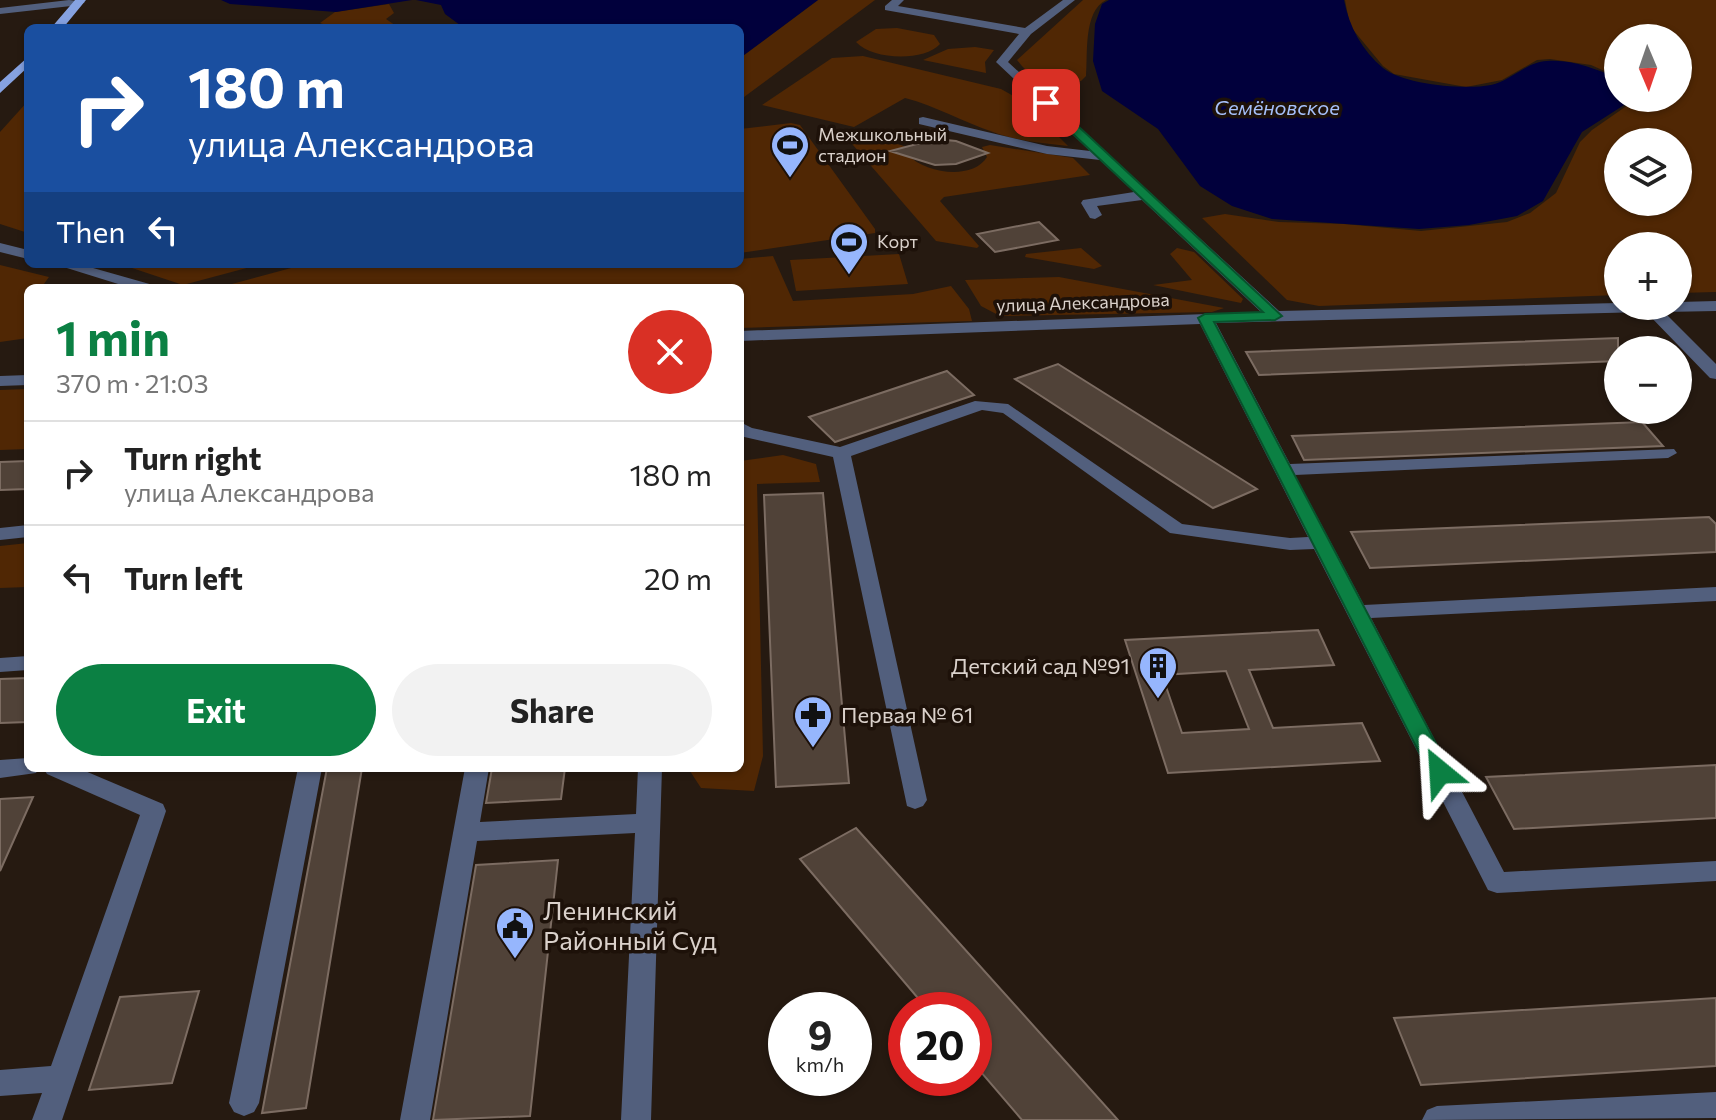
<!DOCTYPE html>
<html lang="en">
<head>
<meta charset="utf-8">
<style>
	:root { --surface:#fff; --page:#f2f2f2; --text:#222; --muted:#767676; --line:#e0e0e0; --accent:#0b8043 }
	body { margin:0; font-family:Commissioner,sans-serif; background:var(--page); color:var(--text); height:100vh; display:flex; flex-direction:column; font-size:30px; white-space:nowrap }
	* { box-sizing:border-box; margin:0 }
	p { font-size:26px; color:var(--muted) }
	.icon { flex:none; width:44px; height:44px; fill:none; stroke:currentColor; stroke-width:2; stroke-linecap:round; stroke-linejoin:round }
	.map { position:relative; flex:1; overflow:hidden }
	.sheet { position:absolute; left:24px; top:284px; width:720px; height:488px; display:flex; flex-direction:column; background:var(--surface); border-radius:12px; box-shadow:0 2px 6px #0004 }
	.sheet>* { flex:none }
	.hud { position:absolute; left:24px; top:24px; width:720px; height:244px; border-radius:12px; box-shadow:0 2px 6px #0004; background:#1a4fa0; color:#fff; overflow:hidden }
	.needle { width:52px; rotate:178deg }
	.fabs { position:absolute; left:1604px; top:24px; display:grid; gap:16px }
	.fabs a { display:grid; place-items:center; width:88px; height:88px; border-radius:50%; background:var(--surface); box-shadow:0 2px 6px #0004; font-size:40px }
	.speed { position:absolute; left:768px; top:992px; display:flex; gap:16px; font-size:40px; font-weight:700; text-align:center }
	.speed>* { display:grid; place-content:center; width:104px; height:104px; border-radius:50%; background:var(--surface); box-shadow:0 2px 6px #0004; line-height:1 }
	.speed small { font-size:20px; font-weight:400 }
	.speed .limit { border:12px solid #d22; background:#fff; color:#111 }
	.pin { position:absolute; display:grid; place-items:center; width:68px; height:68px; color:#fff; margin:-34px; border-radius:16px; box-shadow:0 4px 12px #0006 }
	.me { position:absolute; width:88px; margin:-44px; rotate:333deg; stroke-linejoin:round; filter:drop-shadow(0 0 6px #0008) }
	.turn { display:flex; align-items:center; gap:28px; height:168px; padding:0 32px; font-size:36px }
	.turn .icon { width:104px; height:104px; stroke-width:2.5 }
	.turn b { display:block; font-size:56px; line-height:68px }
	.then { display:flex; align-items:center; height:76px; padding:0 32px; background:#0003; gap:16px; font-size:30px }
	.round { display:grid; place-items:center; flex:none; width:84px; height:84px; border-radius:42px; background:var(--page) }
	.head { display:flex; align-items:center; justify-content:space-between; height:136px; padding:0 32px }
	h1 { font-size:48px; font-weight:700; line-height:60px; color:var(--accent) }
	.action { display:flex; gap:16px; margin-top:auto; padding:16px 32px }
	.action a { flex:1; height:92px; border-radius:48px; background:var(--accent); color:#fff; font-size:32px; font-weight:700; line-height:92px; text-align:center }
	.action a+a { background:var(--page); color:var(--text) }
	ul { padding:0; list-style:none }
	li { display:flex; align-items:center; gap:24px; height:104px; padding:0 32px; border-top:2px solid var(--line) }
	li div { flex:1 }
	li b { display:block; font-size:30px }
	li em { font-style:normal }
	.map>svg:first-child { display:block }
</style>
</head>
<body>
<div class="map">
<svg width="1716" height="1120" viewBox="0 0 1716 1120">
	<rect width="100%" height="100%" fill="#261a11"/>
	<path fill="#502704" fill-rule="evenodd" d="M818,0H875L740,100V58Z
		M1083,0H1106C1083,12 1088,54 1086,76L1081,81C1055,84 1034,83 1017,60Z
		M1345,0H1716V292L1678,293V246H1618V295L1319,306L1287,300L1202,218L1225,214L1279,222L1344,224L1421,231L1507,222L1530,213L1556,193L1580,142L1592,130L1638,98H1678V38H1618V77L1591,65L1550,59L1537,60L1502,80L1466,87L1394,74L1383,66L1350,26ZM1618,142H1678V202H1618Z
		M389,4L394,13L386,19L399,28H333L320,23L335,12Z
		M897,28L934,35L940,44C924,62 872,60 856,42L876,29Z
		M975,47L994,50L985,62L986,73L923,60L948,49Z
		M863,56L1001,89L1024,102L1068,146C1043,143 1017,141 993,132C963,122 936,106 905,98L854,127L762,105L832,58Z
		M28,101V233L0,224V132Z
		M791,123L800,125L875,229V233L740,253V129Z
		M840,130L901,145L908,148V155C925,173 972,181 987,157L982,147L990,145L1073,158L1090,175L944,197L940,201L979,246L977,248L936,241Z
		M1081,248L1102,266L1094,269L1025,257L1026,254Z
		M1177,248L1194,252L1243,299L1241,303L1153,285L1192,280L1170,254Z
		M899,254L908,284L796,291L790,260Z
		M773,256L793,301L913,294L951,286L969,309L972,321L740,328V288H217L306,264H740V259Z
		M120,264H262L183,285Z
		M0,265L49,277L41,288H28V338L0,342Z
		M1059,277L1224,308L1212,312L1000,316L981,306L965,280Z
		M28,389V449L0,450V390Z
		M783,455L816,464L820,482L757,484L763,756L754,791L701,788L688,768H740V461Z
		M28,543V587L0,588V546Z"/>
	<path fill="#01003c" d="M221,0H412L336,12L230,4Z
		M416,0H818L740,58V28H464L445,14L441,5Z
		M1109,0H1344C1349,26 1362,51 1383,68C1404,85 1465,90 1491,85C1511,81 1526,62 1547,61C1572,59 1595,69 1618,78V98H1635L1582,132L1543,201L1517,216L1469,225L1419,229L1272,219L1232,206L1200,186L1158,129L1102,91L1093,61L1095,24L1102,4Z"/>
	<path fill="#504238" stroke="#7c6c62" stroke-width="2" fill-rule="evenodd" d="M936,139L956,141L988,153L956,164L935,165L890,151Z
		M1039,222L1058,240L995,252L977,234Z
		M1618,338V361L1259,375L1246,352Z
		M1058,364L1257,489L1213,508L1015,379Z
		M947,371L974,395L835,442L809,417Z
		M1642,422L1663,446L1304,460L1292,436Z
		M28,461V489L0,490V462Z
		M823,493L849,783L776,787L764,495Z
		M1709,517L1716,524V552L1370,568L1351,532Z
		M1318,630L1334,665L1249,670L1273,728L1362,723L1380,761L1168,773L1125,640ZM1226,671L1249,729L1182,733L1162,675Z
		M28,678V722L0,723V679Z
		M1716,765V818L1514,829L1486,777Z
		M327,768H362L306,1108L262,1113Z
		M492,768H565L561,799L486,803Z
		M33,797L0,871V799Z
		M856,828L1118,1120H1022L974,1064V1010H928L800,859Z
		M558,860L530,1116L433,1120L476,865Z
		M199,991L172,1083L89,1090L120,997Z
		M1716,998V1066L1421,1085L1394,1018Z"/>
	<g fill="none" stroke-linecap="round" stroke-linejoin="round">
		<path fill="#525f7d" fill-rule="evenodd" d="M69,0L85,2L80,5L0,14V8Z
			M892,0H904L898,6L1025,28L1063,0H1075L1031,34L1008,62L1279,311L1618,303V306H1678V302L1716,301V311L1664,312L1716,364V379L1710,378L1646,312L1216,323L1290,464L1674,449L1677,453L1668,458L1295,475L1364,605L1716,587V601L1371,618L1504,872L1716,861V881L1497,893L1488,890L1314,549L1290,550L1170,533L1003,413L982,410L851,456L927,800L923,806L915,809L907,806L833,457L740,436V422L752,428L840,447L975,401L1008,404L1182,524L1290,538L1308,537L1200,324L740,341V331L1261,312L1142,200L1097,206L1102,215L1095,219L1090,218L1081,203L1083,200L1134,192L1100,160L1047,154L919,124V118L923,117L1047,146L1090,151L996,62L1019,34L885,10V6Z
			M0,243L28,250V259L0,252Z
			M54,264H79L153,285L156,288H131Z
			M28,375V385L0,386V376Z
			M28,525V537L0,540V528Z
			M28,656V670L0,672V658Z
			M28,758V768H39L36,773L0,778V760Z
			M43,768H78L163,804L166,811L62,1120H32L42,1093L0,1096V1070L51,1066L140,815L47,774Z
			M298,768H322L259,1103L254,1112L244,1116L234,1112L229,1103Z
			M465,768H489L480,822L636,814L638,768H662L651,1120H621L635,833L477,841L430,1120H400Z
			M1716,1092V1118L1422,1120L1427,1110L1437,1106Z"/>
		<path fill="#86a2e1" fill-rule="evenodd" d="M75,0H86L63,28H51Z
			M28,57V67L0,93V82Z"/>
	</g>
	<path fill="#0b8043" stroke="#07532c" stroke-width="2" d="M1042,100H1050L1282,316L1275,320L1214,322L1451,772L1448,778H1432L1429,772L1198,318L1205,314L1263,312L1042,105Z"/>
	<defs>
		<g id="stadium-pin" transform="scale(2)"><path d="M0 17L-7.5 6A9.5 9.5 0 1 1 7.5 6Z" fill="#96b6fd" stroke="#1d1109"/><path d="M0-5a6.5 5 0 1 0 0 10a6.5 5 0 1 0 0-10ZM-3.5-1.8h7v3.6h-7Z" fill="#111"/></g>
		<g id="building-pin" transform="scale(2)"><path d="M0 17L-7.5 6A9.5 9.5 0 1 1 7.5 6Z" fill="#96b6fd" stroke="#1d1109"/><path d="M-4-6H4V6H1V3H-1V6H-4ZM-2.5-4.3h1.7v1.8h-1.7ZM.8-4.3h1.7v1.8H.8ZM-2.5-1h1.7V.8h-1.7ZM.8-1h1.7V.8H.8Z" fill="#111"/></g>
		<g id="pharmacy-pin" transform="scale(2)"><path d="M0 17L-7.5 6A9.5 9.5 0 1 1 7.5 6Z" fill="#96b6fd" stroke="#1d1109"/><path d="M-2-6h4v4h4v4h-4v4h-4v-4h-4v-4h4Z" fill="#111"/></g>
		<g id="civic-pin" transform="scale(2)"><path d="M0 17L-7.5 6A9.5 9.5 0 1 1 7.5 6Z" fill="#96b6fd" stroke="#1d1109"/><path d="M-.6-6.5H3V-4.5H.6V-3L4-1V1h2V6H-6V1h2V-1L-.6-3ZM-1.2 2.5V6h2.4V2.5Z" fill="#111"/></g>
	</defs>
	<g fill-rule="evenodd">
		<use href="#stadium-pin" x="790" y="145"/>
		<use href="#stadium-pin" x="849" y="242"/>
		<use href="#building-pin" x="1158" y="666"/>
		<use href="#pharmacy-pin" x="813" y="715"/>
		<use href="#civic-pin" x="515" y="926"/>
	</g>
	<g text-anchor="middle" stroke-width="7" stroke-linejoin="round" paint-order="stroke">
		<g font-size="18" fill="#dad1cb" stroke="#1d1109" text-anchor="start">
			<text x="818" y="141">Межшкольный<tspan x="818" dy="21">стадион</tspan></text>
			<text x="877" y="248">Корт</text>
		</g>
		<g font-size="18" fill="#dad1cb" stroke="#1d1109">
			<text transform="translate(1083 303) rotate(-2)" y="6">улица Александрова</text>
		</g>
		<g font-size="20" font-style="italic" fill="#a6c0fa" stroke="#1d1109">
			<text x="1277" y="115">Семёновское</text>
		</g>
		<g font-size="22" fill="#dad1cb" stroke="#1d1109" text-anchor="end">
			<text x="1130" y="674">Детский сад №91</text>
			<text x="841" y="723" text-anchor="start">Первая № 61</text>
		</g>
		<g font-size="26" fill="#dad1cb" stroke="#1d1109" text-anchor="start">
			<text x="543" y="920">Ленинский<tspan x="543" dy="30">Районный Суд</tspan></text>
		</g>
	</g>
</svg>
<div class="fabs">
<a><svg class="needle" viewBox="-14 -14 28 28"><path d="M0-13l5 13h-10z" fill="#e53935"/><path d="M0 13l5-13h-10z" fill="#767676"/></svg></a>
<a><svg class="icon" aria-label="layers" viewBox="0 0 24 24"><path d="M12 4l9 5-9 5-9-5zM3 14l9 5 9-5"/></svg></a>
<a>+</a>
<a>−</a>
</div>
<div class="speed"><div>9<small>km/h</small></div><div class="limit">20</div></div>
<div class="pin" style="left:1046px;top:103px;background:#d93025"><svg class="icon" aria-label="arrive" viewBox="0 0 24 24"><path d="M6 21V4h12l-3 4 3 4H6"/></svg></div>
<svg class="me" style="left:1440px;top:772px" viewBox="-20 -20 40 40"><path d="M0-17L14 15 0 8-14 15z" fill="#0b8043" stroke="#fff" stroke-width="4"/></svg>
<div class="hud">
<div class="turn"><svg class="icon" aria-label="right" viewBox="0 0 24 24"><path d="M7 20v-9h11M14 6l5 5-5 5"/></svg><div><b>180 m</b>улица Александрова</div></div>
<div class="then">Then<svg class="icon" aria-label="left" viewBox="0 0 24 24"><path d="M17 20v-9H6M10 6l-5 5 5 5"/></svg></div>
</div>
<section class="sheet">
<div class="head"><div><h1>1 min</h1><p>370 m · 21:03</p></div><a class="round" style="background:#d93025;color:#fff"><svg class="icon" aria-label="close" viewBox="0 0 24 24"><path d="M6 6l12 12M18 6L6 18"/></svg></a></div>
<ul>
<li><svg class="icon" aria-label="right" viewBox="0 0 24 24"><path d="M7 20v-9h11M14 6l5 5-5 5"/></svg><div><b>Turn right</b><p>улица Александрова</p></div><em>180 m</em></li>
<li><svg class="icon" aria-label="left" viewBox="0 0 24 24"><path d="M17 20v-9H6M10 6l-5 5 5 5"/></svg><div><b>Turn left</b></div><em>20 m</em></li>
</ul>
<div class="action"><a>Exit</a><a>Share</a></div>
</section>
</div>
</body>
</html>
